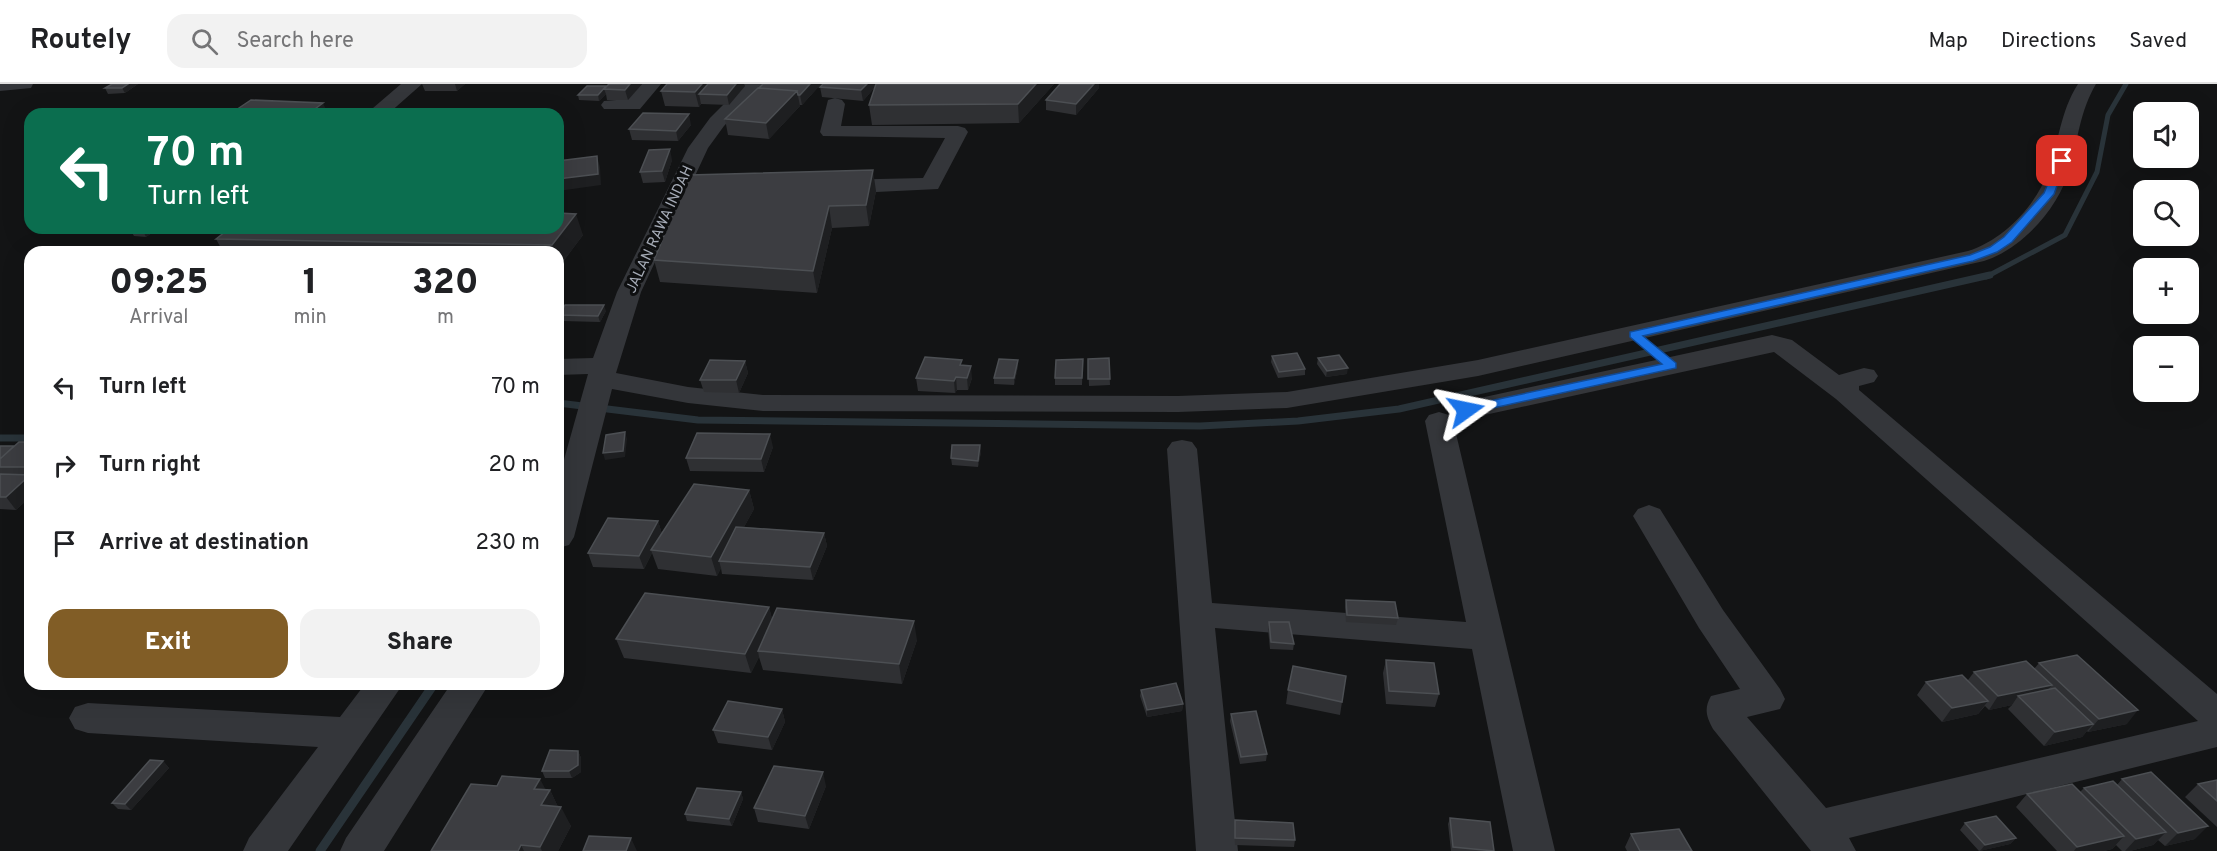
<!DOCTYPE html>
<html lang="en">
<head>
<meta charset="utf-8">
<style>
	:root { --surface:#fff; --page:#f2f2f2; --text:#202124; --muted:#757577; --line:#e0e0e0; --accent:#815d26 }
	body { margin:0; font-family:Overpass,sans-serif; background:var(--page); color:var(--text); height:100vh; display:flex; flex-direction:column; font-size:22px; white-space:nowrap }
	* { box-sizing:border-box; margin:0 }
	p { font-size:20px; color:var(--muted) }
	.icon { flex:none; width:33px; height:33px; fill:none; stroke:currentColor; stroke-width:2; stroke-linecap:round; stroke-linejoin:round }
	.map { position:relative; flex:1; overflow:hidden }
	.drawer { position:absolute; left:24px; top:162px; width:540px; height:444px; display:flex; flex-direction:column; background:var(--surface); border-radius:18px; box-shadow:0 6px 24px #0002 }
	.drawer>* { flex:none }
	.banner { position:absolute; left:24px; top:24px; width:540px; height:126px; border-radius:18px; box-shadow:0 6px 24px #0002; background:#0b6e4f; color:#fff; overflow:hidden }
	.controls { position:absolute; left:2133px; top:18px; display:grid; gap:12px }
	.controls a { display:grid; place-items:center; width:66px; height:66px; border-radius:12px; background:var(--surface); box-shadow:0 6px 24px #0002; font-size:30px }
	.pin { position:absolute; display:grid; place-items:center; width:51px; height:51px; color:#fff; margin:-26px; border-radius:12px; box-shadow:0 3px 9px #0006 }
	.me { position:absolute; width:66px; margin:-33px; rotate:78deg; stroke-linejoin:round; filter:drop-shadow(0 0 4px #0008) }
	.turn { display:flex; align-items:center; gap:21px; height:126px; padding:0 24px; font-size:27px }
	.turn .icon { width:78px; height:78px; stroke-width:2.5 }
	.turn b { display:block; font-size:42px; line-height:51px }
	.eta { display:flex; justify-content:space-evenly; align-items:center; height:102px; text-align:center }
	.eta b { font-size:36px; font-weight:800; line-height:42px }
	.action { display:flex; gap:12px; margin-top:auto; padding:12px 24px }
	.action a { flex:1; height:69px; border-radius:18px; background:var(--accent); color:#fff; font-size:24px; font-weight:800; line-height:69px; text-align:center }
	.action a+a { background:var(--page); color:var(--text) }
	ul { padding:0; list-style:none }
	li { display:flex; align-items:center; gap:18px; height:78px; padding:0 24px }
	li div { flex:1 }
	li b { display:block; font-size:22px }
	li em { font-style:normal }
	header { display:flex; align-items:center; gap:36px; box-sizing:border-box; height:84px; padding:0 30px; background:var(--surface); border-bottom:2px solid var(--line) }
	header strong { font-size:28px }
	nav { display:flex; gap:33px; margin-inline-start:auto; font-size:21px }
	.search { width:420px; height:54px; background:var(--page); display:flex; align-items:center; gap:15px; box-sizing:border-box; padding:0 21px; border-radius:18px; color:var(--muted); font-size:22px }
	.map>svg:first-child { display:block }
</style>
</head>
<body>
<header>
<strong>Routely</strong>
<div class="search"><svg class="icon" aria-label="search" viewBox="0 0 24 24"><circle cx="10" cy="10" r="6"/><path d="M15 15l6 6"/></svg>Search here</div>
<nav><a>Map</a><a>Directions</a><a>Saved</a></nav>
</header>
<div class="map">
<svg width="2217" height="767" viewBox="0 0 2217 767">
	<rect width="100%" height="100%" fill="#131415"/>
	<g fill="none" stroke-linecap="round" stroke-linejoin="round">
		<path stroke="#293339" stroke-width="5" d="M1986,193L2065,151L2097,88L2108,31L2126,0"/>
		<path stroke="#293339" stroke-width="7" d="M558,319L698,336L1200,342L1298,337L1399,325L1990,191
			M0,354H30"/>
		<path stroke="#293339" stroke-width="9" d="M320,767L434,600"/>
		<path fill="#34363a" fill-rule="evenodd" d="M0,0H33L31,4L0,7Z
			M401,0H422L388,30H366Z
			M642,0H661L640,25H604L601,21L604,17L628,15Z
			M744,0H764L724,42L708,64L641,208L616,289L688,303L763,311L1178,312L1287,308L1478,276L1968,167C2003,156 2035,123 2048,88C2059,58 2060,28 2078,0H2096C2080,27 2078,55 2070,84C2059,124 2022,165 1984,177L1478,292L1287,324L1178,328L763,327L688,319L612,305L574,453L569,461L558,464V397L588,290L558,291V275L593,274L617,208L688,64L710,34Z
			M835,14L842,16L845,20L841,42H958L965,44L968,48L938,105L835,110L827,108L824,103L827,98L835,96L923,94L945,54L823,52L820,48L828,16Z
			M1772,251L1792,256L1839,291L1864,284L1874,286L1878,292L1874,298L1859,302V306L2217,610V663L1849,754L1856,767H1811L1713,645C1706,632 1704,624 1711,612L1740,605L1699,544L1633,432L1638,425L1649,421L1660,425L1723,526L1780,605L1785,615L1780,625L1747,633L1826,724L2198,637L1836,315L1774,268L1466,335L1456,332L1452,326L1456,320L1466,317Z
			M1439,328L1449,331L1453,337L1555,767H1513L1472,565L1215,544L1238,767H1196L1167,365L1172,358L1182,356L1192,358L1197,365L1212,519L1466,538L1425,337L1429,331Z
			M365,600H403L288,767H243L249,754L318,663L88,649L75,645L69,634L75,623L88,619L340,633Z
			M451,600H489L384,767H340L346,754Z"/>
	</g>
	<path fill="#2f3033" d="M138,0L125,9L108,10L105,4Z
		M422,0H465L457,7H425Z
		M642,0L628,16H607L606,10L599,17L579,16L578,11L606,3Z
		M667,0H744L745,2L729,21L701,20L699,23L665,22L661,7Z
		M763,0H821L802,21H800V22L769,55L728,51L725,35Z
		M876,0H1054L1019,39L872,41L869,21L875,3L863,17L822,13L820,3L875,2Z
		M1099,4L1076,31L1046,26V16Z
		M233,28L328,30H234Z
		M691,41L678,57L632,56L629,45Z
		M672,76L665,98L643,99L640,88Z
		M876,107L869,142L832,144L817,209L660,198L654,176Z
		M159,144L146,153L134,152L131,147Z
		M583,151L559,183H558V168H223L216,155Z
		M606,227L600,238L562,237L560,231Z
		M1272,272L1305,285V291L1278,294L1271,278Z
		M1109,274L1110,301L1089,302L1088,275Z
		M1318,274L1347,290L1326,293L1317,280Z
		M1083,275L1082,301H1055V294Z
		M1018,276V282L1014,301L994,300V294Z
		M745,277L748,289L739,309L704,308L700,296Z
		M963,281L972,294L968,306H957L955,309L918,307L916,294Z
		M30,358V413L16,426L0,425V362L14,363Z
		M980,361L981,368L978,383L952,381L951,374Z
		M773,363L764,388L690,387L686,374Z
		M749,406L754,425L744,443L824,449L827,462L813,496L722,490L721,484L717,492L658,485L652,469L644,485L593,483L588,469L658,437L662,450Z
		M1346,516L1398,534L1396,541L1346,538L1345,523Z
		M769,523L772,535L917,556L902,600L763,586L759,573L751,589L624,574L616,555Z
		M1269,538L1294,560L1293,566L1270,565L1268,545Z
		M1386,576L1439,610L1435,623L1386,620L1383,589Z
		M2039,579L2127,640L2088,648L2087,647L2082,653L2044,662L2008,625L2012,621L1989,626L1985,622L1978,630L1942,638L1917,611L1926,598L1968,596L1974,588L2034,585Z
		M1346,592L1340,631L1286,620L1288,606Z
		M1141,606L1183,620L1182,627L1147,633L1140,612Z
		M782,625L785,638L772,666L718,659L713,646Z
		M1231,630L1267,670L1266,677L1240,680L1230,637Z
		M578,667L581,674V688L572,694H545L542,687Z
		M163,677L169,684L131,726L118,725L112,719Z
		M2122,695L2195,755L2165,762L2158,756L2153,761L2130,767H2122L2116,761L2112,765L2104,767H2057L2016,723L2027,710L2080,708L2084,704L2117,701Z
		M2217,696V743L2185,713L2198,700Z
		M826,702L809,745L758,738L754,724Z
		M550,706L558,723L571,742L558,767H431Z
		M741,708L743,715L732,742L687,737L685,730Z
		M1450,734L1494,767H1451L1448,740Z
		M1235,736L1295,756L1294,763L1235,761L1234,743Z
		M1965,739L2016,754L2010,760L1979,767L1960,746Z
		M1631,750L1692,767H1627L1625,763Z"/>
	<path fill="#1e1f21" d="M128,0H138L125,9L122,4Z
		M455,0H465L457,7Z
		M630,0H642L628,16L625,6Z
		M702,0H717L699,10L701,20L699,23L695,8Z
		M735,0H744L745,2L729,21L727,11Z
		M810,0H821L802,21L800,11Z
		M867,0H875V3L863,17L861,6Z
		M1036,0H1054L1019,39L1018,20Z
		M1094,0H1099V4L1076,31V20Z
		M606,2L604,5L606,10L599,17L598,11Z
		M797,7L800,22L769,55L766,39Z
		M323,19L328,30H308Z
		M689,30L691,41L678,57L676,47Z
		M670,65L672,76L665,98L662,87Z
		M597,72L600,83L601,101L558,107V95Z
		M873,86L876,107L869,142L866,121Z
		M829,122L832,144L817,209L813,187Z
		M576,130L583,151L559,183L558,178V168H555L552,161Z
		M147,144H159L146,153L143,147Z
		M604,221L606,227L600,238L598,232Z
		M1018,276V282L1014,301V294Z
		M745,277L748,289L739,309L736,296Z
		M971,282L972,294L968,306L967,294Z
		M1348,284L1347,290L1326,293L1327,287Z
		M956,293L957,306L955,309L954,297Z
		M625,348L627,355L625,373L605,376L603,369Z
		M770,350L773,363L764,388L761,375Z
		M980,361L981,368L978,383V377Z
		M30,380V389L26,383Z
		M30,391V413L16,426L6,413Z
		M749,406L754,425L725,477H719L721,484L717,492L711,473Z
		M658,437L662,450L651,466L652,469L644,485L639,472Z
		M824,449L827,462L813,496L810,483Z
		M769,523L774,543L758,567L759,573L751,589L745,570Z
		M914,537L917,556L902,600L899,580Z
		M2052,601L2041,614L2018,612L2012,621L1989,626L1998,612Z
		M1988,617L1978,630L1942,638L1952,624Z
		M1183,620L1182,627L1147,633V626Z
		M782,625L785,638L772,666L768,653Z
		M2138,626L2127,640L2088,648L2099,635Z
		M2093,640L2082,653L2044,662L2055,648Z
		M578,667L581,674V688L572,694L569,687Z
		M163,677L169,684L131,726L125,720Z
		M823,688L826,702L809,745L805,732Z
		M540,695L548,710L550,706L559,725L551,741L534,705Z
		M741,708L743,715L732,742L729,735Z
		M561,723L571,742L558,767H542L540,763Z
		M2208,742L2195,755L2165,762L2178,749Z
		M2166,748L2153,761L2130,767H2125L2136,755Z
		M2124,752L2112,765L2104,767H2074L2077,763Z
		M631,754L637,767H626Z
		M2016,754L2010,760L1980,767L1985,761Z
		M521,761L524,767H518Z"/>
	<path fill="#3c3d41" stroke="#4c4f53" stroke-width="1.5" d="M112,0H128L122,4H105Z
		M609,0H630L625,6L604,5Z
		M667,0H702L695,8L661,7Z
		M708,0H736L727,11L699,10Z
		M763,0H810L800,11H798L797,7L759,4Z
		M823,0H867L861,6L820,3Z
		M876,0H1036L1018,20L869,21Z
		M1060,0H1094L1076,20L1046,16Z
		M587,2H606L598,11H578Z
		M758,4L797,7L766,39L725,35Z
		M251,16L323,19L308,30L233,28Z
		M643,29L689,30L676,47L629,45Z
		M670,65L662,87L640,88L649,66Z
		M597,72L598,90L558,95V77Z
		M873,86L866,121L829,122L813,187L654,176L689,91Z
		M558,129L576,130L552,161L216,155L230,144H558Z
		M134,144H147L143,147H131Z
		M565,221H604L598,232L560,231Z
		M1297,269L1305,285L1279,288L1272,272Z
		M1339,271L1348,284L1327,287L1318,274Z
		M925,273L962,276L960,281L971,282L967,294L956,293L954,297L916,294Z
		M1109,274L1110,295H1088V275Z
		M999,275L1018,276L1014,294H994Z
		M1083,275L1082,294H1055L1056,276Z
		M710,276L745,277L736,296H700Z
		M625,348L623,367L603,369L606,351Z
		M697,349L770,350L761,375L686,374Z
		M19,358H30V380L26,383H0V375Z
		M952,361H980L978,377L951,374Z
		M0,362H14L0,375Z
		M0,390L30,391L6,413H0Z
		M694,400L749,406L711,473L651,466Z
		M608,434L658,437L639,472L588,469Z
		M736,443L824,449L810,483L719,477Z
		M645,509L769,523L745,570L616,555Z
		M1346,516L1395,518L1398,534L1347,531Z
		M777,524L914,537L899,580L758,567Z
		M1269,538H1289L1294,560L1271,558Z
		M2077,571L2138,626L2099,635L2039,579Z
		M1386,576L1434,579L1439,610L1389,607Z
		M2026,577L2052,601L1998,612L1974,588Z
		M1293,582L1346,592L1342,618L1288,606Z
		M1962,591L1988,617L1952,624L1926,598Z
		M1176,599L1183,620L1147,626L1141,606Z
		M2055,604L2093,640L2055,648L2018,612Z
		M728,617L782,625L768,653L713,646Z
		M1256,627L1267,670L1241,673L1231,630Z
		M550,666L578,667V681L569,687H542Z
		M150,676L163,677L125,720L112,719Z
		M774,682L823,688L805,732L754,724Z
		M2151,688L2208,742L2178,749L2122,695Z
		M502,692L540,695L534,705L550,706L541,721L561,723L540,763L521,761L518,767H431L471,700L497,702Z
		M2217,696V717L2198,700Z
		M2113,697L2166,748L2136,755L2084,704Z
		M2072,700L2124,752L2077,763L2027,710Z
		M697,704L741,708L729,735L685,730Z
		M1996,732L2016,754L1985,761L1965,739Z
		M1450,734L1490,738L1494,767L1453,763Z
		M1235,736L1293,739L1295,756L1235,754Z
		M1679,745L1692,767H1640L1631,750Z
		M589,752L631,754L626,767H583Z"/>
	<path fill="#1a73e8" stroke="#114b97" stroke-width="1.5" d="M2062,74L2066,77L2054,110L2012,158L1997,168L1973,177L1643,252L1676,279V284L1466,330L1459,326L1466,322L1662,280L1630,253V248L1970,171L1990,163L2004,153L2044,109L2057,77Z"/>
	<g text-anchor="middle" stroke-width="6" stroke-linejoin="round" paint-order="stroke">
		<g font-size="15" fill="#a5abb6" stroke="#0e0f10">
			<text transform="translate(659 145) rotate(-65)" y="5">JALAN RAWA INDAH</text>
		</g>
	</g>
</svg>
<div class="controls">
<a><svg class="icon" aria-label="sound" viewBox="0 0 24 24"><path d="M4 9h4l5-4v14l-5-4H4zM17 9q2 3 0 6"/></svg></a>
<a><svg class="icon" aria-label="search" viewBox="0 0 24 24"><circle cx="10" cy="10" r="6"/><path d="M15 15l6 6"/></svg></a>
<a>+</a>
<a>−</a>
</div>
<div class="pin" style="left:2062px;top:77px;background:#d93025"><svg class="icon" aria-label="arrive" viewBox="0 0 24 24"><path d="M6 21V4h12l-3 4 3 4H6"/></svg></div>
<svg class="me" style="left:1466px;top:326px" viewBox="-20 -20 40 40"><path d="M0-17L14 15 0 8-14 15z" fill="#1a73e8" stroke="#fff" stroke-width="4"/></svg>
<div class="banner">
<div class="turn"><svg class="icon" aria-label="left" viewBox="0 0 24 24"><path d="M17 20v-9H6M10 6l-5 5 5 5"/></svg><div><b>70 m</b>Turn left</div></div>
</div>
<section class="drawer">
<div class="eta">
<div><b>09:25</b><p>Arrival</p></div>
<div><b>1</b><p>min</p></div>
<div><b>320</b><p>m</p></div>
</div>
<ul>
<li><svg class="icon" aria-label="left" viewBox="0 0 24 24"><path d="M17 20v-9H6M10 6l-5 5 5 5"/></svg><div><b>Turn left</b></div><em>70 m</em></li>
<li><svg class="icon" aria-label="right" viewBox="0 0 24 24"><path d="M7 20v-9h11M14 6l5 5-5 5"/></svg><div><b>Turn right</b></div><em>20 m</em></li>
<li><svg class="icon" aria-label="arrive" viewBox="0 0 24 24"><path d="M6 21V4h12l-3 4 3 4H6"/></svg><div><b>Arrive at destination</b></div><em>230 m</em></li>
</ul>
<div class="action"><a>Exit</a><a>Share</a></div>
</section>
</div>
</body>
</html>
